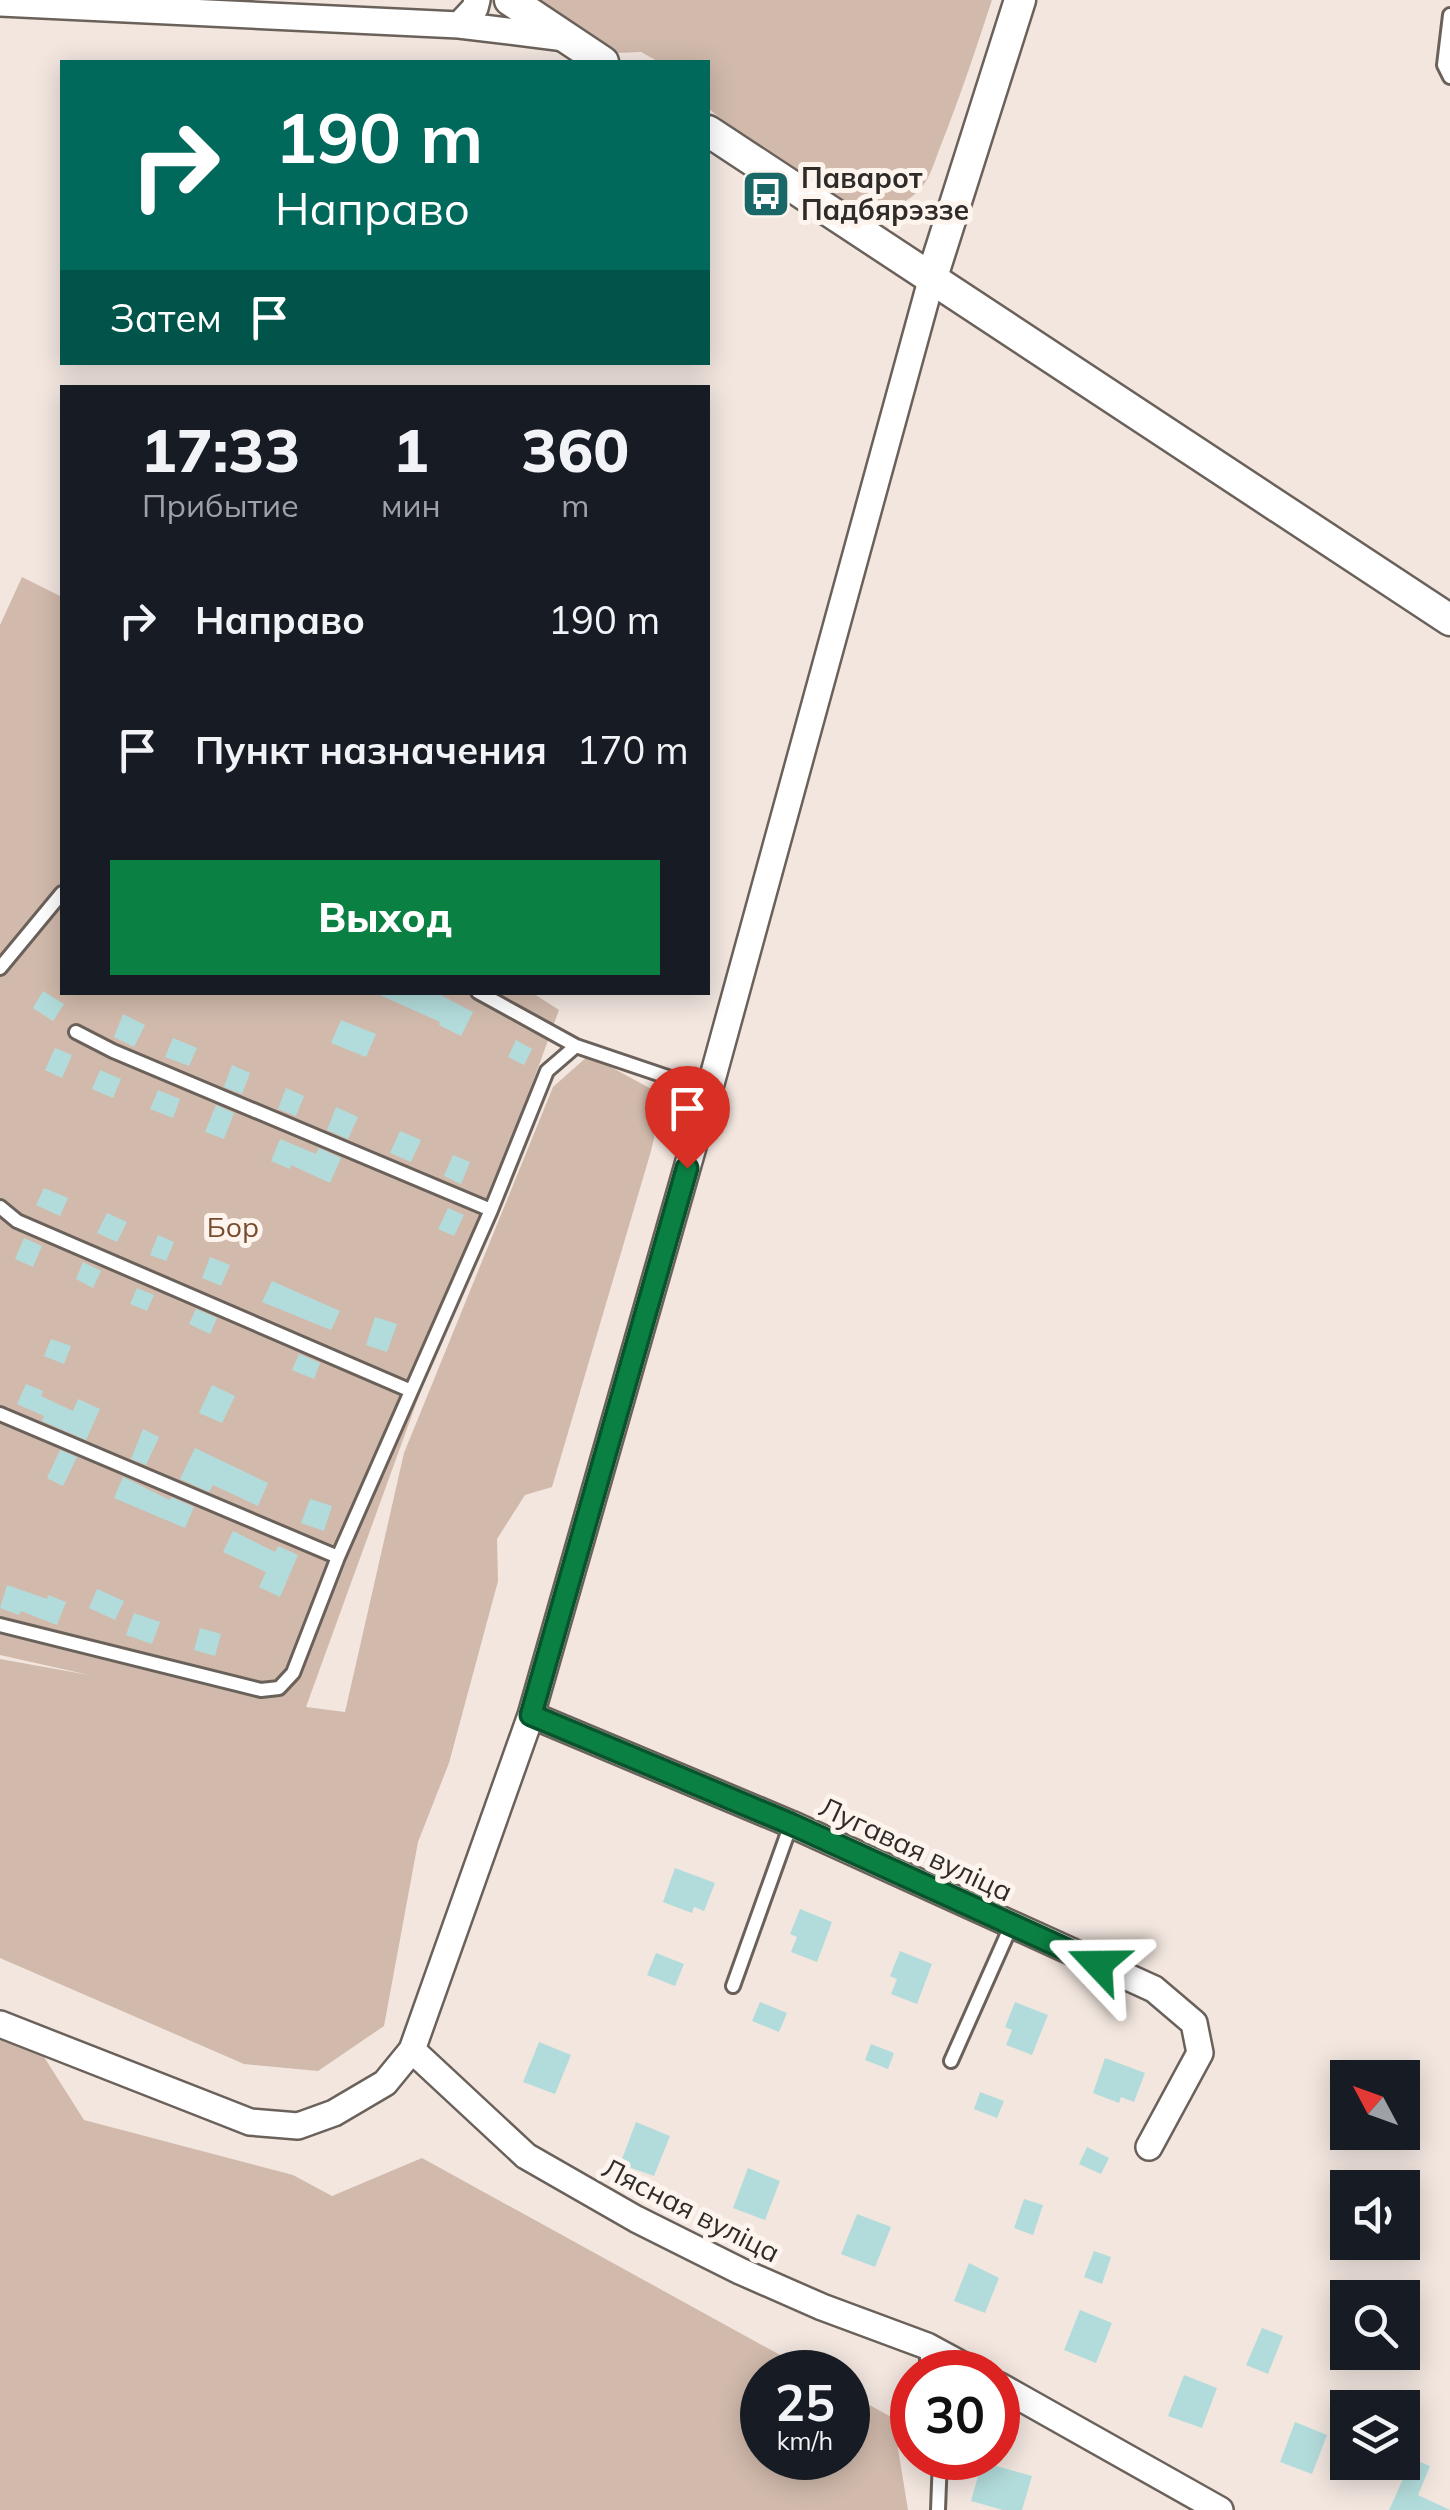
<!DOCTYPE html>
<html lang="ru">
<head>
<meta charset="utf-8">
<style>
	:root { --surface:#171b24; --page:#242831; --text:#f1f3f6; --muted:#9ea1a6; --accent:#0b8043 }
	body { margin:0; font-family:Mulish,sans-serif; background:var(--page); color:var(--text); height:100vh; display:flex; flex-direction:column; font-size:38px; white-space:nowrap }
	* { box-sizing:border-box; margin:0 }
	p { font-size:32px; color:var(--muted) }
	.icon { flex:none; width:55px; height:55px; fill:none; stroke:currentColor; stroke-width:2; stroke-linecap:round; stroke-linejoin:round }
	.map { position:relative; flex:1; overflow:hidden }
	.drawer { position:absolute; left:60px; top:385px; width:650px; height:610px; display:flex; flex-direction:column; background:var(--surface); border-radius:0px; box-shadow:0 5px 25px #0003 }
	.drawer>* { flex:none }
	.guide { position:absolute; left:60px; top:60px; width:650px; height:305px; border-radius:0px; box-shadow:0 5px 25px #0003; background:#00695c; color:#fff; overflow:hidden }
	.needle { width:65px; rotate:311deg }
	.buttons { position:absolute; left:1330px; top:2060px; display:grid; gap:20px }
	.buttons a { display:grid; place-items:center; width:90px; height:90px; border-radius:0px; background:var(--surface); box-shadow:0 5px 25px #0003; font-size:50px }
	.speed { position:absolute; left:740px; top:2350px; display:flex; gap:20px; font-size:50px; font-weight:700; text-align:center }
	.speed>* { display:grid; place-content:center; width:130px; height:130px; border-radius:50%; background:var(--surface); box-shadow:0 5px 25px #0003; line-height:1 }
	.speed small { font-size:25px; font-weight:400 }
	.speed .limit { border:15px solid #d22; background:#fff; color:#111 }
	.pin { position:absolute; display:grid; place-items:center; width:85px; height:85px; color:#fff; margin:-102px -42px; border-radius:50% 50% 50% 0; rotate:-45deg; box-shadow:0 0 10px #0007 }
	.pin .icon { rotate:45deg }
	.me { position:absolute; width:110px; margin:-55px; rotate:293deg; stroke-linejoin:round; filter:drop-shadow(0 0 8px #0008) }
	.turn { display:flex; align-items:center; gap:35px; height:210px; padding:0 50px; font-size:45px }
	.turn .icon { width:130px; height:130px; stroke-width:2.5 }
	.turn b { display:block; font-size:70px; line-height:85px }
	.then { display:flex; align-items:center; height:95px; padding:0 50px; background:#0003; gap:20px; font-size:38px }
	.eta { display:flex; justify-content:space-evenly; align-items:center; height:170px; text-align:center }
	.eta b { font-size:60px; font-weight:800; line-height:70px }
	.cta { display:flex; gap:20px; margin-top:auto; padding:20px 50px }
	.cta a { flex:1; height:115px; border-radius:0px; background:var(--accent); color:#fff; font-size:40px; font-weight:800; line-height:115px; text-align:center }
	ul { padding:0; list-style:none }
	li { display:flex; align-items:center; gap:30px; height:130px; padding:0 50px }
	li div { flex:1 }
	li b { display:block; font-size:38px }
	li em { font-style:normal }
	.map>svg:first-child { display:block }
</style>
</head>
<body>
<div class="map">
<svg width="1450" height="2510" viewBox="0 0 1450 2510">
	<rect width="100%" height="100%" fill="#f2e6df"/>
	<path fill="#d1baac" d="M532,0H992C976,49 960,97 941,145C936,157 931,176 922,187C906,206 876,217 853,207C799,186 752,144 708,108V62H659L641,52L616,53Z
		M22,577L62,597V992H531L559,1010L306,1707L345,1712L404,1453L553,1087L589,1055L664,1096L651,1151L552,1487L525,1495L497,1539L498,1581L449,1763L418,1842L384,2026L318,2071L244,2064L0,1958V1659L89,1675L0,1655V625Z
		M0,2039L44,2057L84,2120L293,2175L332,2196L422,2158L811,2372H762V2458H848V2393L893,2418L908,2510H0Z"/>
	<path fill="#b2dcdb" d="M43,991L64,1004L53,1021L33,1008Z
		M373,992H435L473,1012L461,1036L439,1025L440,1022Z
		M123,1014L145,1025L134,1047L114,1037Z
		M341,1020L376,1034L366,1057L331,1043Z
		M173,1038L197,1048L189,1066L165,1057Z
		M516,1040L532,1049L524,1065L508,1057Z
		M55,1048L72,1055L62,1078L45,1070Z
		M232,1065L250,1073L242,1094L224,1087Z
		M100,1070L121,1079L113,1098L92,1089Z
		M286,1088L304,1096L296,1116L278,1109Z
		M158,1090L180,1099L173,1118L150,1109Z
		M216,1105L234,1113L224,1139L205,1132Z
		M336,1107L358,1117L348,1139L327,1130Z
		M400,1131L421,1140L411,1162L390,1153Z
		M280,1139L316,1154L319,1148L341,1158L330,1183L291,1165L290,1169L271,1161Z
		M453,1155L470,1162L461,1184L444,1176Z
		M44,1188L68,1198L60,1216L36,1205Z
		M448,1208L464,1215L454,1236L438,1229Z
		M107,1213L127,1222L117,1242L97,1233Z
		M158,1235L174,1242L166,1261L150,1255Z
		M24,1238L42,1246L33,1267L15,1259Z
		M210,1257L230,1265L221,1286L202,1278Z
		M83,1262L101,1271L93,1288L76,1279Z
		M272,1281L340,1311L331,1330L262,1302Z
		M137,1288L154,1295L147,1311L130,1304Z
		M196,1309L217,1318L210,1334L189,1324Z
		M375,1317L397,1324L387,1352L366,1345Z
		M51,1339L71,1346L64,1364L44,1356Z
		M299,1354L320,1363L314,1379L292,1370Z
		M26,1384L43,1391L41,1396L73,1411L78,1399L100,1409L86,1440L42,1421L44,1416L17,1404Z
		M212,1385L235,1396L222,1423L199,1413Z
		M143,1429L159,1437L146,1465L131,1459Z
		M195,1448L268,1483L258,1506L213,1485L209,1492L180,1479Z
		M60,1450L77,1457L63,1486L47,1478Z
		M123,1477L170,1500L171,1497L194,1507L185,1528L114,1498Z
		M310,1499L332,1506L324,1531L301,1523Z
		M233,1531L275,1552L278,1546L298,1555L280,1597L259,1587L266,1572L223,1552Z
		M7,1585L47,1599L48,1595L66,1602L57,1625L21,1611L19,1615L0,1608Z
		M97,1589L124,1601L115,1620L89,1608Z
		M134,1613L160,1622L152,1644L126,1635Z
		M200,1628L221,1634L215,1656L194,1650Z
		M675,1868L715,1883L704,1911L694,1907L692,1913L663,1902Z
		M800,1909L832,1922L817,1962L791,1952L797,1937L790,1934Z
		M900,1951L932,1964L917,2004L891,1994L897,1979L890,1976Z
		M656,1953L684,1964L675,1986L647,1975Z
		M760,2002L787,2013L779,2032L752,2021Z
		M1015,2002L1048,2015L1032,2055L1006,2045L1012,2030L1005,2027Z
		M539,2042L571,2055L555,2094L523,2082Z
		M871,2044L894,2053L888,2069L865,2060Z
		M1105,2058L1145,2073L1134,2102L1121,2097L1119,2103L1093,2093Z
		M980,2092L1004,2101L997,2118L974,2109Z
		M636,2122L670,2136L654,2176L620,2164Z
		M1087,2147L1109,2158L1101,2174L1079,2164Z
		M748,2168L780,2181L765,2220L733,2208Z
		M1024,2199L1043,2205L1033,2235L1014,2228Z
		M857,2214L891,2227L875,2267L841,2254Z
		M1094,2251L1111,2257L1102,2284L1084,2277Z
		M969,2263L999,2278L985,2313L954,2301Z
		M1080,2310L1112,2323L1096,2363L1064,2350Z
		M1262,2328L1283,2336L1268,2374L1246,2365Z
		M1184,2375L1217,2388L1202,2428L1168,2416Z
		M1295,2422L1327,2435L1312,2474L1280,2462Z
		M1412,2459L1430,2466L1418,2495L1450,2510H1389Z
		M982,2462L1032,2476L1022,2510H1003L971,2501Z"/>
	<g fill="none" stroke-linecap="round" stroke-linejoin="round">
		<g stroke="#6b615b" stroke-width="18">
			<path id="service" d="M1450,15L1444,65L1450,77
				M0,968L62,893
				M478,992L576,1046
				M76,1032L113,1051L491,1210
				M0,1207L17,1221L409,1390
				M0,1414L338,1557
				M0,1625L261,1690L279,1688L293,1673L338,1557L491,1210L547,1071L576,1046L709,1091
				M733,1986L791,1824
				M951,2061L1011,1926
				M927,2346V2372
				M938,2510L940,2458"/>
		</g>
		<g stroke="#6b615b" stroke-width="30">
			<path id="minor" d="M0,3L459,25L565,38
				M459,25L475,8L477,0
				M531,1715L791,1824L1154,1989L1194,2023L1200,2053L1149,2147
				M0,2024L250,2122L298,2126L334,2113L385,2083L412,2050L531,1715L709,1091L932,277
				M412,2050L526,2156L636,2219L740,2271L822,2307L927,2346L975,2372
				M998,2385L1220,2510"/>
		</g>
		<g stroke="#6b615b" stroke-width="35">
			<path id="tertiary" d="M510,0L603,62
				M708,131L1450,620
				M932,277L1020,0"/>
		</g>
		<use href="#service" stroke="#fff" stroke-width="12"/>
		<use href="#minor" stroke="#fff" stroke-width="25"/>
		<use href="#tertiary" stroke="#fff" stroke-width="30"/>
	</g>
	<g fill="none" stroke-linecap="round" stroke-linejoin="round">
		<g stroke="#07532c" stroke-width="25">
			<path id="route" d="M687,1168L531,1715L791,1824L1098,1964"/>
		</g>
		<use href="#route" stroke="#0b8043" stroke-width="18"/>
	</g>
	<defs>
		<g id="bus-square" transform="scale(2.5)"><rect x="-9" y="-9" width="18" height="18" rx="4" fill="#196767" stroke="#fdf4ee"/><path d="M-5-6H5V4H4V6H2V4H-2V6H-4V4H-5ZM-3.5-4V0h7V-4ZM-3.5 1.2v1.5H-2V1.2ZM2 1.2v1.5H3.5V1.2Z" fill="#fff"/></g>
	</defs>
	<g fill-rule="evenodd">
		<use href="#bus-square" x="766" y="194"/>
	</g>
	<g text-anchor="middle" stroke-width="10" stroke-linejoin="round" paint-order="stroke">
		<g font-size="28" font-weight="bold" fill="#2f2b28" stroke="#fdf4ee" text-anchor="start">
			<text x="801" y="188">Паварот<tspan x="801" dy="32">Падбярэззе</tspan></text>
		</g>
		<g font-size="28" fill="#784c2f" stroke="#fdf4ee">
			<text x="233" y="1237">Бор</text>
		</g>
		<g font-size="28" fill="#2f2b28" stroke="#fdf4ee">
			<text transform="translate(916 1849) rotate(25)" y="10">Лугавая вуліца</text>
			<text transform="translate(691 2210) rotate(27)" y="10">Лясная вуліца</text>
		</g>
	</g>
</svg>
<div class="buttons">
<a><svg class="needle" viewBox="-14 -14 28 28"><path d="M0-13l5 13h-10z" fill="#e53935"/><path d="M0 13l5-13h-10z" fill="#9ea1a6"/></svg></a>
<a><svg class="icon" aria-label="sound" viewBox="0 0 24 24"><path d="M4 9h4l5-4v14l-5-4H4zM17 9q2 3 0 6"/></svg></a>
<a><svg class="icon" aria-label="search" viewBox="0 0 24 24"><circle cx="10" cy="10" r="6"/><path d="M15 15l6 6"/></svg></a>
<a><svg class="icon" aria-label="layers" viewBox="0 0 24 24"><path d="M12 4l9 5-9 5-9-5zM3 14l9 5 9-5"/></svg></a>
</div>
<div class="speed"><div>25<small>km/h</small></div><div class="limit">30</div></div>
<div class="pin" style="left:687px;top:1168px;background:#d93025"><svg class="icon" aria-label="arrive" viewBox="0 0 24 24"><path d="M6 21V4h12l-3 4 3 4H6"/></svg></div>
<svg class="me" style="left:1098px;top:1964px" viewBox="-20 -20 40 40"><path d="M0-17L14 15 0 8-14 15z" fill="#0b8043" stroke="#fff" stroke-width="4"/></svg>
<div class="guide">
<div class="turn"><svg class="icon" aria-label="right" viewBox="0 0 24 24"><path d="M7 20v-9h11M14 6l5 5-5 5"/></svg><div><b>190 m</b>Направо</div></div>
<div class="then">Затем<svg class="icon" aria-label="arrive" viewBox="0 0 24 24"><path d="M6 21V4h12l-3 4 3 4H6"/></svg></div>
</div>
<section class="drawer">
<div class="eta">
<div><b>17:33</b><p>Прибытие</p></div>
<div><b>1</b><p>мин</p></div>
<div><b>360</b><p>m</p></div>
</div>
<ul>
<li><svg class="icon" aria-label="right" viewBox="0 0 24 24"><path d="M7 20v-9h11M14 6l5 5-5 5"/></svg><div><b>Направо</b></div><em>190 m</em></li>
<li><svg class="icon" aria-label="arrive" viewBox="0 0 24 24"><path d="M6 21V4h12l-3 4 3 4H6"/></svg><div><b>Пункт назначения</b></div><em>170 m</em></li>
</ul>
<div class="cta"><a>Выход</a></div>
</section>
</div>
</body>
</html>
